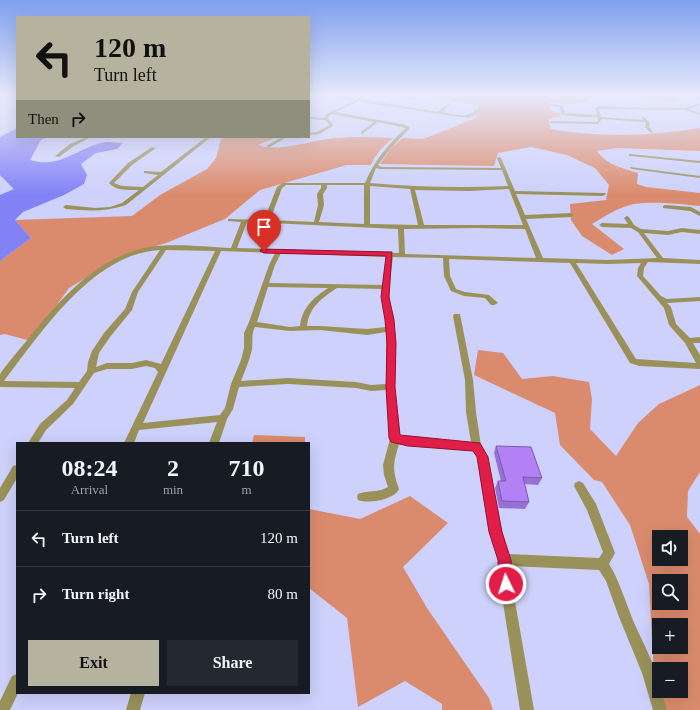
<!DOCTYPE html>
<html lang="en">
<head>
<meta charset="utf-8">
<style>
	:root { --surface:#171b24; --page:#242831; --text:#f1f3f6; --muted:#9ea1a6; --line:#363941; --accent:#b5b39d }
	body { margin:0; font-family:Georgia,serif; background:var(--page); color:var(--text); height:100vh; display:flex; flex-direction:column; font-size:15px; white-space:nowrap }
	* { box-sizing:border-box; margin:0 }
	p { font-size:13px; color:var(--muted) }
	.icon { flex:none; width:22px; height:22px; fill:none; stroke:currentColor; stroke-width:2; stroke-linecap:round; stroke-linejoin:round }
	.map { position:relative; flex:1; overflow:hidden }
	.drawer { position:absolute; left:16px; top:442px; width:294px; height:252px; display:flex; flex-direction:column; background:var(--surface); border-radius:0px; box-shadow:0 4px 16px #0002 }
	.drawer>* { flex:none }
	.top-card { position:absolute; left:16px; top:16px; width:294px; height:122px; border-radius:0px; box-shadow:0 4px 16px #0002; background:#b5b39d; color:#111; overflow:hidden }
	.buttons { position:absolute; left:652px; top:530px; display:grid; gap:8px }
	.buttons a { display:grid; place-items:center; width:36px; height:36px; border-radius:0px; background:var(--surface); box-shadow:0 4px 16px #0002; font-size:20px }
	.pin { position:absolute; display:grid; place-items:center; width:34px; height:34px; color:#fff; margin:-41px -17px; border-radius:50% 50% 50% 0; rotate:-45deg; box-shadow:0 0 4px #0007 }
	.pin .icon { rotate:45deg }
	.me { position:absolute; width:44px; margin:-22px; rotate:356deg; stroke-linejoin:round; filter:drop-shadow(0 0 3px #0008) }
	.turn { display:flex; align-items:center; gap:14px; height:84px; padding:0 12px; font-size:18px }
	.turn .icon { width:52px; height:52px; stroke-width:2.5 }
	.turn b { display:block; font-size:28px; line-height:34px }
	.then { display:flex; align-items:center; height:38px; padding:0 12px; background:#0003; gap:8px; font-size:15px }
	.eta { display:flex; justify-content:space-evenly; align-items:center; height:68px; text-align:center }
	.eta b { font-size:24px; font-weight:700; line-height:28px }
	.button { display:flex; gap:8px; margin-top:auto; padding:8px 12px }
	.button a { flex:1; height:46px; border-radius:0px; background:var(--accent); color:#111; font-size:16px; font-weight:700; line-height:46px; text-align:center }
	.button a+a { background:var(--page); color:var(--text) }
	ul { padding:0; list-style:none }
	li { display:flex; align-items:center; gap:12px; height:56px; padding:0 12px; border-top:1px solid var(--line) }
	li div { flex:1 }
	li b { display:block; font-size:15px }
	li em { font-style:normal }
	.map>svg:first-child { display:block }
</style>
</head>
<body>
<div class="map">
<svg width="700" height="710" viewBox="0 0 700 710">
	<rect width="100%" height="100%" fill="#cdd1fb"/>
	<path fill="#db8b6d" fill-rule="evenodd" d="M421,96H674L681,100L661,102L634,96L599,97L586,99L587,102L572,104L548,102L551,110L563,116L548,119L551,129C600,138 651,136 700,128V151L617,148L597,151C607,165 622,168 638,173L637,184L646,187L700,193V206C680,204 654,201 634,204C619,207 605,216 592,224L624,249L612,255L582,236L571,220L570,204L606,200L609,185L595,168L567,155L531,147L498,153L494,166L380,164L392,147L403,138L423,139L476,118L479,105Z
		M228,137H277L258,145C281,152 304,142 328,139C349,136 371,137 393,138C384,146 375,154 371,165H347L260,190L225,219L166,243L119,258L69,288L31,341L5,334L0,335V261L31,238L15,220L132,216L160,195L207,169L216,158L221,139Z
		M478,350L503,353L522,379L553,376L589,382L592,399L590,429L616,456L638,423L659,404L700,385V472L688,491L687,517L700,534V710H656L649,584L630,525L602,482L594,480L560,445L555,413L474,375ZM659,537H681V559H659ZM659,581H681V603H659ZM659,625H681V647H659ZM659,669H681V691H659Z
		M254,435L305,437V443H252Z
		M410,496L448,523L403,567L427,608L489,698L493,710H442V704L405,681L358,707L347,618L309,588V509L360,519Z"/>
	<path fill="#8381f6" d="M17,128V137H48L41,140L30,160C59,169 74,150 101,143C107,141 116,143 123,143L117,149L96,153L81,164L87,175L84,184L64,195L23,212L15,220L31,238L0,261V195L14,189L0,175V137Z"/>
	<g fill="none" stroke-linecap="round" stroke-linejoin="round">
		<path fill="#999159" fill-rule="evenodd" d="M335,96L357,99L364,96H368L362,99L438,112L449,103L450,105L442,112C454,114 468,120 476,109L479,110L475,115L468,118L365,103L359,101L335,112L406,125L409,127V129L391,148L378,165L381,167L501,168L497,158L499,157L501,158L515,191L605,193L606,194L603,196L516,194L525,215L571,213L574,215L571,217L526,219L543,258L608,260L657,258L638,232L631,228L602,227L599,225L602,223L628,224L624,218L627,216L629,217L634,225L641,229L668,231L682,228L700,230V234L682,232L668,235L644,233L663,258L700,260V264L648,262L644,268L643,276L661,296L667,299L700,297V301L667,303L671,307L676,324L690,338L700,337V343H693L700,355V369L639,366L630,363L570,263L449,259L450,276L456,289L465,292L489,295L498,303L494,305H491L485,298L464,296L451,291L444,276L443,258L393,257L388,297L395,343L394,387L399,436L425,439L471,442L466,412L465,380L453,316L454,314H460L473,380L476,412L481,446L487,457L502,532L508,554L599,558L603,552L587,510L574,486L575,483L579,481L583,483L596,504L615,553L609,564C619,580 624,598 631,615C639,637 659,668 659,691H661L667,710H653L642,673L619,617L606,581L599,570L510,566L512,584L534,710H520L500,584L498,560L490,532L477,457L473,450L425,447L399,444C393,464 392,469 399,489C394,500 369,504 358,500L357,497L358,494C368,490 379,493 388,487L384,475L383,465L390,439L386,390L371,391L356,388L288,384L239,387L233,409L227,419L219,443H209L217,422L139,430L134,443H124L158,372L155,368L146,366L132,369H107L94,373L73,404L46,430L38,443H28L40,424L67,400L75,388L0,387C0,383 0,379 0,375C1,370 27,341 32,334C62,297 99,256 149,247C173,243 206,247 231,248L241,222L228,221V219L264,220L277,187L283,183H365C374,161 388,144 406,128L378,122L362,134L361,132L374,122L332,114L329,116L328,119L333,124V126L319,134L309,135V133L317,132L330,125L325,120L309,119V117L324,118L326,114L354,101L336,98ZM376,168L380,169L502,170L508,186C461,188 416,187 370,183ZM286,185H321V188L317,194L318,205L314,222L270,220L282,188ZM327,185H364V224L319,222L324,205L323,194L327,188ZM370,186L410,189L418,225L370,224ZM509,189L523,225H424L415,190L469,191ZM247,222L398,229L399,253L237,248ZM476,228L525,229L536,258L405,254L404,229ZM160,250L132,292L125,309L104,333L92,351L88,362L87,371L79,382L4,381C41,333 93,253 160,250ZM166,250L215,251L161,364L146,360L132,363H107L96,367L99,353L110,337L132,310L138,292ZM221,251L275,253L269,265L249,322L244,333V348L241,360L231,384L225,408L220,415L143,423ZM281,253L387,257L383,285L269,283L275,265ZM576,263L608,264L641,263L638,268L637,276L664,308L669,325L685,343L696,363L636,359ZM268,287L328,288C313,298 302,308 300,326L290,327L257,322ZM337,288L383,289L382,297L386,327L367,329L320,326H307C309,307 322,298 337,288ZM255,327L290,331L320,330L367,335L386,332V384L371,385L356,382L288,378L241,381C245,370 250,360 252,349C253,341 251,334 255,327Z
			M395,96H403L420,99L418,100Z
			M690,96L700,98V100L691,97Z
			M544,103L562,105L565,113L597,115L595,108L600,106L641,108H685L700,103V105L689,109L700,113V115L685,110L599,109L601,117L643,120L642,117H644L650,123L649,127L653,132L651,133L645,127L646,123L645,122L602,119L598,124L550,123L551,121L597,122L598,120L597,117H580L563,115L560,112L559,107L543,105Z
			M86,137H91L74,146L59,157L55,156L70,144Z
			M206,137H211L126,205C106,212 87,211 66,209L63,207L66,205L95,208L110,207L122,203L139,190C128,190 116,191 109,183L128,163L152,147L156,148L132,165L114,183L122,186L143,187L158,175L144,173V171L161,172Z
			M282,137H287L270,147L266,146Z
			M629,154L700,161V163L631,156H629Z
			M630,167L700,176V178L632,169L630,168Z
			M665,205L691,207L700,212V216L690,211L663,208V206Z
			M17,465V478L4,500L0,502V488L13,466Z
			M17,674V693H18L10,710H0V701L12,676Z
			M131,693H145L140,710H126Z"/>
	</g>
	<path fill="#986fd3" d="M496,446L542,478L538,485L524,484L529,502L525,509L499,508L495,488L498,481H501L494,453Z"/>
	<path fill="#b181f5" stroke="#7c5aac" d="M496,446L531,447L542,478L523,477L529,502L502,501L498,481H506Z"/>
	<linearGradient id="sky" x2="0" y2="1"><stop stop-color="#7fa0ee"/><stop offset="0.49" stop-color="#e8eafd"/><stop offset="1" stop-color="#e8eafd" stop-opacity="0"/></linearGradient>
	<rect width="700" height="195" fill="url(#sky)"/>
	<path fill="#e11d48" stroke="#92132f" d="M261,249L392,252L389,297L394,320L396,343L395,387L400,435L480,443L488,457L502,532L511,560L513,584L511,589L506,591L501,589L499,584L498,560L489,532L477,457L473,451L408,446L391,442L389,438L386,387L387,343L385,320L381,297L386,256L264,253L260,251Z"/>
</svg>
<div class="buttons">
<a><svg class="icon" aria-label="sound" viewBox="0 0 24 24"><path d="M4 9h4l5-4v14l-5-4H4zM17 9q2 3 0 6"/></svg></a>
<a><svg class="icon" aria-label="search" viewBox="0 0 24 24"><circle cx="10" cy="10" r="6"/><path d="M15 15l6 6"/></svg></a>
<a>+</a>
<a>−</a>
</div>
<div class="pin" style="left:264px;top:251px;background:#d93025"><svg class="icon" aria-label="arrive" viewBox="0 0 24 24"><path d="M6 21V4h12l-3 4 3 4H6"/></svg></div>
<svg class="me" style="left:506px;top:584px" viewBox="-20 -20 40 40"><circle r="17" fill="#e11d48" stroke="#fff" stroke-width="3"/><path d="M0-11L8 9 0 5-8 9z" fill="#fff"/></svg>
<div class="top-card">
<div class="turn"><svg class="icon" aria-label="left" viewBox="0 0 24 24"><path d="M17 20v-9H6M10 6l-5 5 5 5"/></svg><div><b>120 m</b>Turn left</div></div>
<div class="then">Then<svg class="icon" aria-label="right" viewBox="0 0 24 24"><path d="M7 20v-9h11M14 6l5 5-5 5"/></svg></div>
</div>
<section class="drawer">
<div class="eta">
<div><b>08:24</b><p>Arrival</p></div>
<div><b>2</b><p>min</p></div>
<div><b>710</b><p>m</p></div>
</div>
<ul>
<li><svg class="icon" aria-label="left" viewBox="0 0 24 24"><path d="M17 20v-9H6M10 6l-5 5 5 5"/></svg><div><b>Turn left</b></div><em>120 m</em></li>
<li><svg class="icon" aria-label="right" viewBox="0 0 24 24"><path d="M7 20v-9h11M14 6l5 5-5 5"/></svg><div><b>Turn right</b></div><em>80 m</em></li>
</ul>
<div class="button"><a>Exit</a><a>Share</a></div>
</section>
</div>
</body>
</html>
